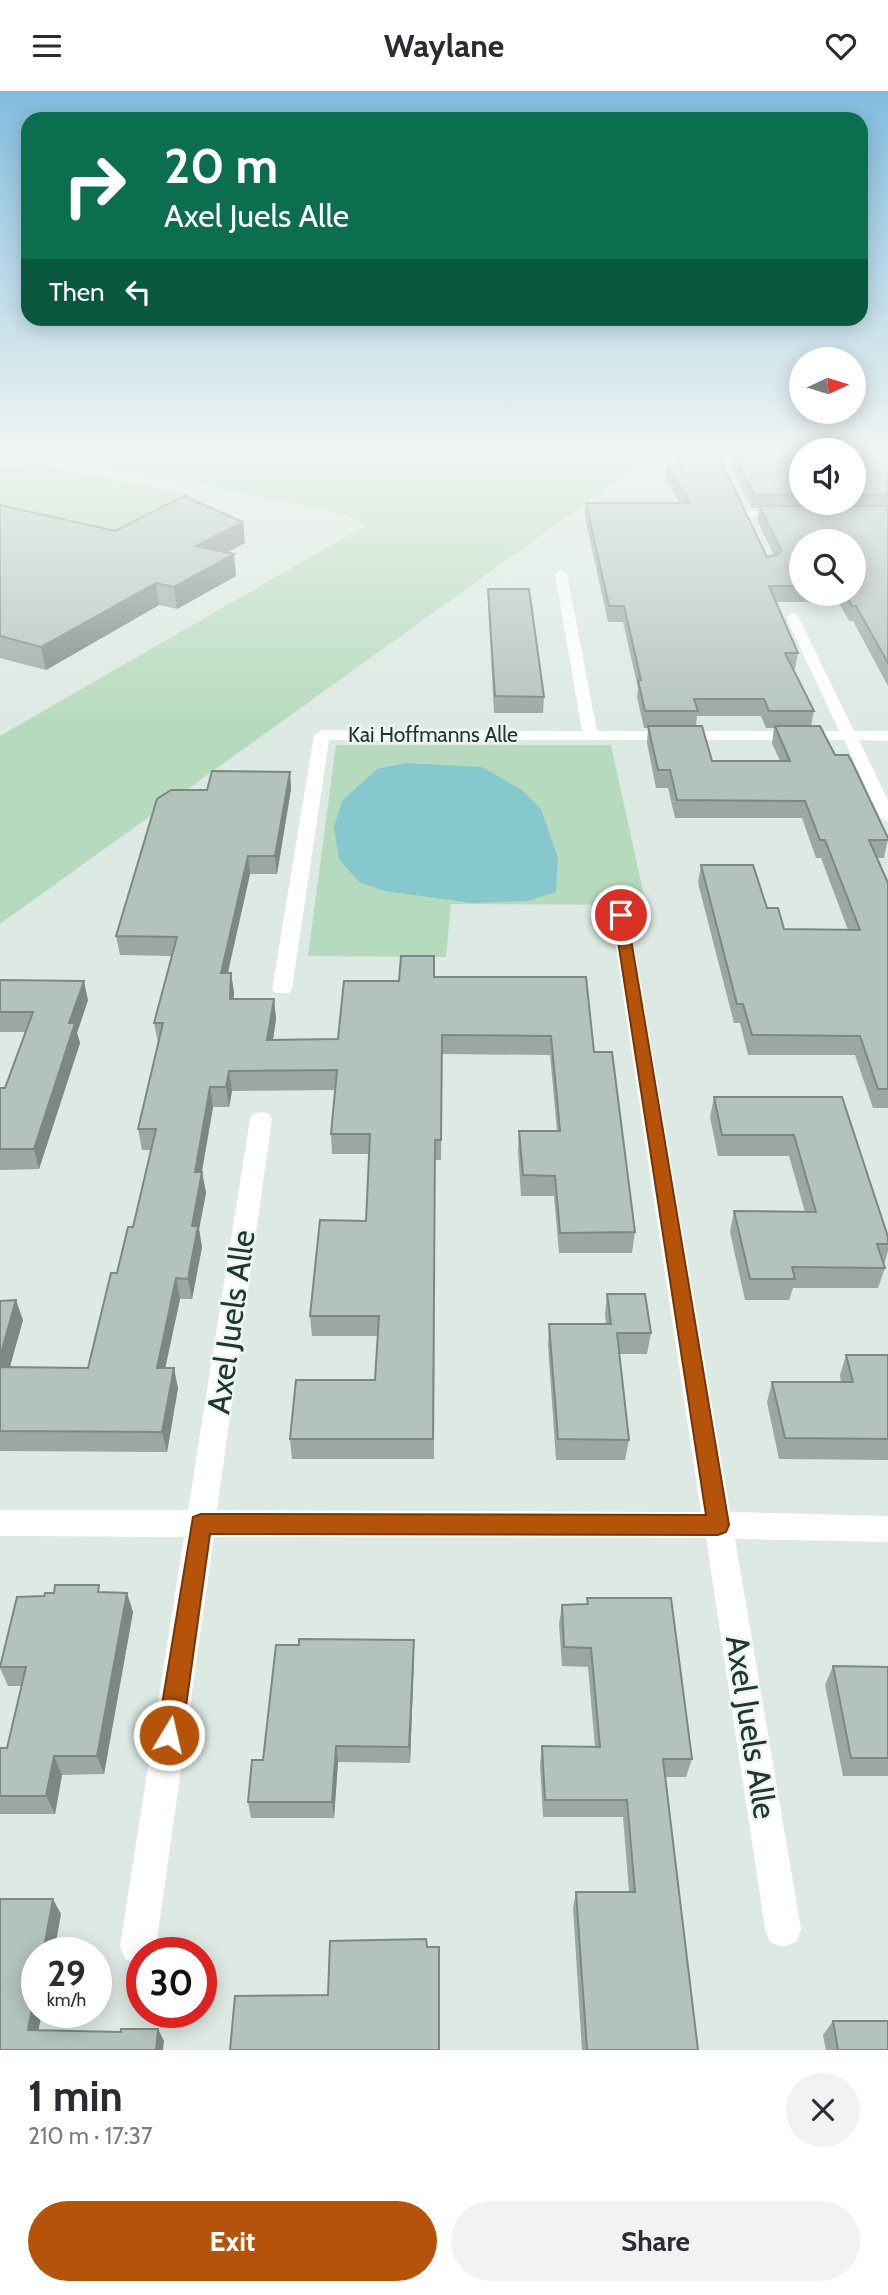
<!DOCTYPE html>
<html lang="en">
<head>
<meta charset="utf-8">
<style>
	:root { --surface:#fff; --page:#f2f2f3; --text:#2b2b33; --muted:#7c7c81; --accent:#b45309 }
	body { margin:0; font-family:Cabin,sans-serif; background:var(--page); color:var(--text); height:100vh; display:flex; flex-direction:column; font-size:26px; white-space:nowrap }
	* { box-sizing:border-box; margin:0 }
	p { font-size:23px; color:var(--muted) }
	.icon { flex:none; width:38px; height:38px; fill:none; stroke:currentColor; stroke-width:2; stroke-linecap:round; stroke-linejoin:round }
	.map { position:relative; height:1959px; overflow:hidden }
	.drawer { display:flex; flex-direction:column; background:var(--surface); flex:1 }
	.drawer>* { flex:none }
	.hud { position:absolute; left:21px; top:21px; width:847px; height:214px; border-radius:21px; box-shadow:0 4px 18px #0003; background:#0b6e4f; color:#fff; overflow:hidden }
	.needle { width:46px; rotate:86deg }
	.tools { position:absolute; left:789px; top:256px; display:grid; gap:14px }
	.tools a { display:grid; place-items:center; width:77px; height:77px; border-radius:50%; background:var(--surface); box-shadow:0 4px 18px #0003; font-size:35px }
	.speed { position:absolute; left:21px; top:1846px; display:flex; gap:14px; font-size:35px; font-weight:700; text-align:center }
	.speed>* { display:grid; place-content:center; width:91px; height:91px; border-radius:50%; background:var(--surface); box-shadow:0 4px 18px #0003; line-height:1 }
	.speed small { font-size:18px; font-weight:400 }
	.speed .limit { border:10px solid #d22; background:#fff; color:#111 }
	.pin { position:absolute; display:grid; place-items:center; width:60px; height:60px; color:#fff; margin:-30px; border:4px solid #fff; border-radius:50%; box-shadow:0 2px 7px #0007 }
	.me { position:absolute; width:77px; margin:-38px; rotate:9deg; stroke-linejoin:round; filter:drop-shadow(0 0 5px #0008) }
	.turn { display:flex; align-items:center; gap:24px; height:147px; padding:0 28px; font-size:32px }
	.turn .icon { width:91px; height:91px; stroke-width:2.5 }
	.turn b { display:block; font-size:49px; line-height:60px }
	.then { display:flex; align-items:center; height:66px; padding:0 28px; background:#0003; gap:14px; font-size:26px }
	.round { display:grid; place-items:center; flex:none; width:74px; height:74px; border-radius:37px; background:var(--page) }
	.overview { display:flex; align-items:center; justify-content:space-between; height:119px; padding:0 28px }
	h1 { font-size:42px; font-weight:700; line-height:52px }
	.action { display:flex; gap:14px; margin-top:auto; padding:14px 28px }
	.action a { flex:1; height:80px; border-radius:42px; background:var(--accent); color:#fff; font-size:28px; font-weight:700; line-height:80px; text-align:center }
	.action a+a { background:var(--page); color:var(--text) }
	header { display:flex; justify-content:space-between; align-items:center; height:91px; padding:0 28px; background:var(--surface); font-size:32px; font-weight:700 }
	.map>svg:first-child { display:block }
</style>
</head>
<body>
<header><svg class="icon" aria-label="menu" viewBox="0 0 24 24"><path d="M4 6h16M4 12h16M4 18h16"/></svg>Waylane<svg class="icon" aria-label="heart" viewBox="0 0 24 24"><path d="M12 20l-8-8c-3-5 5-10 8-4 3-6 11-1 8 4z"/></svg></header>
<div class="map">
<svg width="888" height="1959" viewBox="0 0 888 1959">
	<rect width="100%" height="100%" fill="#dde9e3"/>
	<path fill="#b6dabd" d="M13,360H658L0,833V645L366,434L348,425L349,424L193,392Z
		M38,373L190,404L86,454L0,433V377Z
		M336,654H611L646,814L451,813L446,866L308,865Z"/>
	<path fill="#86c8cd" d="M405,672L482,676L522,699L541,718L558,767L556,801L527,810L471,812L385,800L359,791L339,768L334,736L342,710L377,678Z"/>
	<g fill="none" stroke-linecap="round" stroke-linejoin="round">
		<path fill="#fff" fill-rule="evenodd" d="M745,420L785,421L791,424L785,427L741,425L739,423Z
			M561,479L567,483L597,640H839L786,526L792,522L797,523L854,640H888V650L859,649L888,709V731L880,726L844,649H329L292,898L289,902H275L272,898L314,644L322,639L582,640L555,483Z
			M620,819L629,824L730,1421L888,1425V1451L735,1448L801,1838L796,1851L783,1856L770,1851L765,1838L706,1447L214,1446L156,1855L153,1862H142V1872L138,1873L125,1868L120,1855L184,1446L0,1445V1419H188L250,1028L253,1023L261,1021L269,1023L272,1028L217,1419L701,1421L611,824Z"/>
	</g>
	<path fill="#9aa8a1" fill-rule="evenodd" d="M734,360H802V411H854V360H888V595L853,530H849L838,510H826L823,505L811,511H776L798,562L795,578H793L814,620L811,635L835,664L888,747L884,767H877L888,792V1017H873L855,964H748L740,932H734L698,792L701,774L767,817L784,838L848,839L821,767H816L802,727H675L668,697H656L647,652L648,637H644L637,606L638,597L623,531H608L585,426L586,412H680L666,389L667,376H675L676,362L767,466L774,464L757,429L759,417H752L731,375L733,362H734ZM802,450L854,502H802ZM697,625H761L766,637H774L772,652L780,670H712L696,635Z
		M0,414L115,440L243,431L245,452L227,461L236,485L177,518L159,514L46,579L0,567Z
		M488,498L544,606L543,622H494L488,514Z
		M290,681L291,698L277,783H250L228,882H231L234,902L233,908H274L276,928L273,949L338,948L399,890L434,886L594,961L635,1141L632,1162H559L554,1105H521L518,1060L519,1040H557L550,964L442,963L441,1069H435L434,1368H292L290,1348L375,1289L378,1245H312L310,1225L366,1130L369,1063H332L331,1043L335,999L232,1000L229,1016H213L202,1081L206,1102L199,1138L202,1156L192,1208H180L165,1277L178,1297L167,1361L0,1360V1210L23,1229L10,1276L88,1277L117,1182L133,1136L151,1059H142L138,1038L158,952L154,932L172,865L120,864L116,845L207,699Z
		M0,889L88,909L77,942L80,952L39,1078L0,1079V997H5L26,941H0Z
		M714,1006H842L888,1146V1160L884,1174L885,1177L878,1197H793L789,1209H745L730,1141L734,1120L805,1121L789,1065H718L710,1026Z
		M607,1203L651,1242L647,1263H619L629,1349L625,1369H556L548,1254L549,1233H606L605,1224Z
		M846,1264H888V1369L779,1368L767,1311L772,1291H841L840,1284Z
		M102,1501L133,1521L104,1683L62,1684L55,1723H0V1657H7L22,1595H8L0,1577V1574L44,1505Z
		M587,1507L692,1668L686,1686H666L698,1959H582L573,1817L576,1801H629L623,1726H543L540,1673L542,1655L595,1656L588,1576L562,1575L559,1533L562,1514L587,1513Z
		M414,1567L410,1672L338,1671L334,1727H251L248,1711L263,1669Z
		M833,1575L888,1576V1685H843L825,1594Z
		M833,1930L888,1959H826L823,1944Z"/>
	<path fill="#7d8883" d="M243,431L245,452L199,476L196,455Z
		M234,463L236,485L177,518L174,496Z
		M156,492L159,514L46,579L41,556Z
		M813,502H824L823,505L811,511Z
		M290,681L291,698L277,783L275,765Z
		M248,765L250,783L223,902L221,882Z
		M231,882L234,902L232,928L230,908Z
		M84,890L88,909L77,942L80,952L39,1078L34,1058L69,932Z
		M274,908L276,928L270,968L267,949Z
		M229,980L232,1000L229,1016L226,996Z
		M210,996L213,1016L198,1102L195,1081Z
		M202,1081L206,1102L199,1138L202,1156L192,1208L188,1188L192,1135Z
		M176,1187L180,1208L161,1297L157,1277Z
		M16,1209L23,1229L4,1296L0,1284V1266Z
		M174,1277L178,1297L167,1361L162,1341Z
		M127,1502L133,1521L104,1683L97,1665Z
		M414,1549V1567L410,1672L409,1656Z
		M336,1655L338,1671L334,1727L332,1711Z
		M54,1665L62,1684L55,1723L46,1705Z
		M53,1808L61,1823L54,1862H43Z
		M37,1892V1922H42L36,1951L28,1939Z
		M158,1938L164,1950L163,1959H156Z"/>
	<path fill="#b3c3bb" stroke="#7d8883" stroke-width="2" d="M742,360H802V404H754L733,362H743Z
		M854,360H888V404H854Z
		M676,362H717L767,466L779,463L781,459L759,415H888V572L856,515H852L845,502H854V450H802V495H769L798,562H785L814,620H769L764,608H694L698,620H645L638,589H641L624,515H609L586,412H690L667,376H682Z
		M184,405L243,431L196,455L234,463L174,496L156,492L41,556L0,545V414L115,440Z
		M488,498H529L544,606L495,605Z
		M648,635H702L712,670H790L775,635H820L835,664H848L852,671L888,747V749H869L888,792V998H878L860,945L752,944L743,913H737L701,774H753L767,817H778L784,838L860,839L825,749H820L805,710L677,709L670,679H658Z
		M212,680L290,681L275,765H248L221,882H231L230,908H274L267,949L338,948L344,890H399L401,865H434V886H586L594,961H612L635,1141L560,1142L555,1085L523,1084L519,1040H560L551,945L442,944L441,1049H435L433,1348H290L296,1289H375L379,1225H310L320,1129L366,1130L370,1043H331L337,979L229,980L226,996H210L195,1081H202L192,1135H198L188,1188L176,1187L157,1277H174L162,1341L0,1340V1276L88,1277L111,1182H117L128,1136H133L156,1038H138L163,932H154L177,846L116,845L157,708L171,699H207Z
		M0,889L84,890L69,932H75L34,1058H0V997H5L33,921H0Z
		M714,1006H842L888,1146V1153H877L885,1177L792,1176L795,1188H750L734,1120L816,1121L794,1044H722Z
		M607,1203H645L651,1242H617L629,1349L558,1348L549,1233H611Z
		M16,1209L0,1266V1210Z
		M846,1264H888V1348L785,1347L772,1291H853Z
		M55,1494H99L98,1501L127,1502L97,1665H54L46,1705H0V1657H7L26,1576H0L17,1506L44,1505L45,1502H54Z
		M587,1507H671L692,1668H663L698,1959H587L576,1801H635L627,1709H545L542,1655L600,1656L591,1557L564,1556L562,1514L588,1513Z
		M299,1548L414,1549L409,1656L336,1655L332,1711H248L252,1669H263L276,1554H299Z
		M833,1575L888,1576V1667H851Z
		M0,1808H53L43,1862H37V1892L28,1939L121,1941V1938H158L156,1959H0Z
		M426,1848L427,1856H439V1959H230L235,1905L328,1904L330,1850Z
		M833,1930H888V1959H838Z"/>
	<linearGradient id="sky" x2="0" y2="1"><stop stop-color="#81bcdd"/><stop offset="0.57" stop-color="#f0f5f2"/><stop offset="1" stop-color="#f0f5f2" stop-opacity="0"/></linearGradient>
	<rect width="888" height="635" fill="url(#sky)"/>
	<path fill="#b45309" stroke="#753606" stroke-width="2" d="M621,820L627,824L729,1434L726,1441L718,1444L210,1443L182,1644L178,1653L169,1657L160,1653L157,1644L193,1426L201,1423L706,1424L614,824Z"/>
	<g text-anchor="middle" stroke-width="5" stroke-linejoin="round" paint-order="stroke">
		<g font-size="21" fill="#20372f" stroke="#edf6f1">
			<text x="433" y="651">Kai Hoffmanns Alle</text>
		</g>
		<g font-size="32" fill="#20372f" stroke="#edf6f1">
			<text transform="translate(231 1231) rotate(-82)" y="11">Axel Juels Alle</text>
			<text transform="translate(751 1636) rotate(81)" y="11">Axel Juels Alle</text>
		</g>
	</g>
</svg>
<div class="tools">
<a><svg class="needle" viewBox="-14 -14 28 28"><path d="M0-13l5 13h-10z" fill="#e53935"/><path d="M0 13l5-13h-10z" fill="#7c7c81"/></svg></a>
<a><svg class="icon" aria-label="sound" viewBox="0 0 24 24"><path d="M4 9h4l5-4v14l-5-4H4zM17 9q2 3 0 6"/></svg></a>
<a><svg class="icon" aria-label="search" viewBox="0 0 24 24"><circle cx="10" cy="10" r="6"/><path d="M15 15l6 6"/></svg></a>
</div>
<div class="speed"><div>29<small>km/h</small></div><div class="limit">30</div></div>
<div class="pin" style="left:621px;top:824px;background:#d93025"><svg class="icon" aria-label="arrive" viewBox="0 0 24 24"><path d="M6 21V4h12l-3 4 3 4H6"/></svg></div>
<svg class="me" style="left:169px;top:1644px" viewBox="-20 -20 40 40"><circle r="17" fill="#b45309" stroke="#fff" stroke-width="3"/><path d="M0-11L8 9 0 5-8 9z" fill="#fff"/></svg>
<div class="hud">
<div class="turn"><svg class="icon" aria-label="right" viewBox="0 0 24 24"><path d="M7 20v-9h11M14 6l5 5-5 5"/></svg><div><b>20 m</b>Axel Juels Alle</div></div>
<div class="then">Then<svg class="icon" aria-label="left" viewBox="0 0 24 24"><path d="M17 20v-9H6M10 6l-5 5 5 5"/></svg></div>
</div>
</div>
<section class="drawer">
<div class="overview"><div><h1>1 min</h1><p>210 m · 17:37</p></div><a class="round"><svg class="icon" aria-label="close" viewBox="0 0 24 24"><path d="M6 6l12 12M18 6L6 18"/></svg></a></div>
<div class="action"><a>Exit</a><a>Share</a></div>
</section>
</body>
</html>
